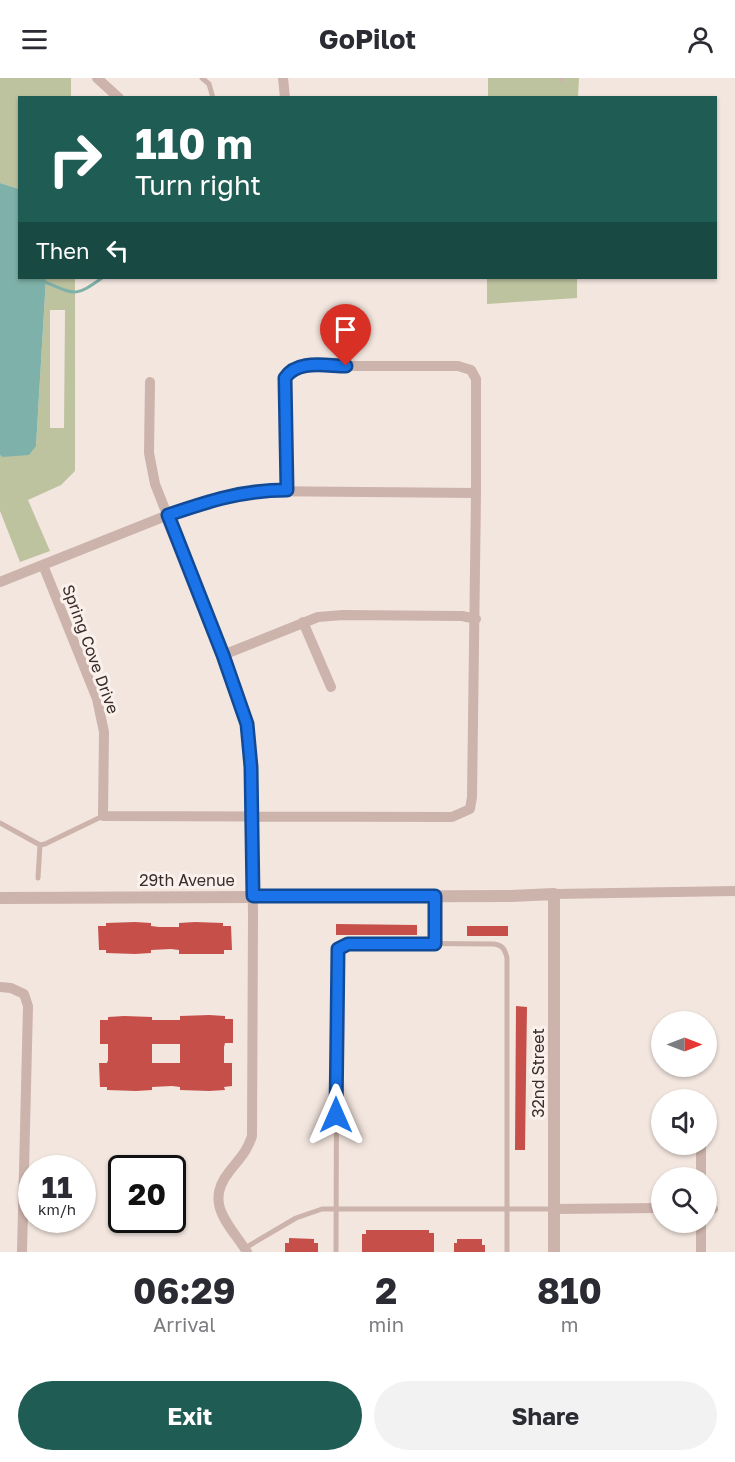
<!DOCTYPE html>
<html lang="en">
<head>
<meta charset="utf-8">
<style>
	:root { --surface:#fff; --page:#f2f2f3; --text:#2b2b33; --muted:#7c7c81; --accent:#1f5c53 }
	body { margin:0; font-family:"Golos Text",sans-serif; background:var(--page); color:var(--text); height:100vh; display:flex; flex-direction:column; font-size:22px; white-space:nowrap }
	* { box-sizing:border-box; margin:0 }
	p { font-size:20px; color:var(--muted) }
	.icon { flex:none; width:33px; height:33px; fill:none; stroke:currentColor; stroke-width:2; stroke-linecap:round; stroke-linejoin:round }
	.map { position:relative; height:1174px; overflow:hidden }
	.sheet { display:flex; flex-direction:column; background:var(--surface); flex:1 }
	.sheet>* { flex:none }
	.hud { position:absolute; left:18px; top:18px; width:699px; height:183px; border-radius:0px; box-shadow:0 2px 4px #0004; background:#1f5c53; color:#fff; overflow:hidden }
	.needle { width:39px; rotate:90deg }
	.fabs { position:absolute; left:651px; top:933px; display:grid; gap:12px }
	.fabs a { display:grid; place-items:center; width:66px; height:66px; border-radius:50%; background:var(--surface); box-shadow:0 2px 4px #0004; font-size:30px }
	.speed { position:absolute; left:18px; top:1077px; display:flex; gap:12px; font-size:30px; font-weight:700; text-align:center }
	.speed>* { display:grid; place-content:center; width:78px; height:78px; border-radius:50%; background:var(--surface); box-shadow:0 2px 4px #0004; line-height:1 }
	.speed small { font-size:15px; font-weight:400 }
	.speed .limit { border:3px solid #111; border-radius:9px; background:#fff; color:#111 }
	.pin { position:absolute; display:grid; place-items:center; width:51px; height:51px; color:#fff; margin:-62px -26px; border-radius:50% 50% 50% 0; rotate:-45deg; box-shadow:0 0 6px #0007 }
	.pin .icon { rotate:45deg }
	.me { position:absolute; width:66px; margin:-33px; rotate:0deg; stroke-linejoin:round; filter:drop-shadow(0 0 4px #0008) }
	.turn { display:flex; align-items:center; gap:21px; height:126px; padding:0 18px; font-size:27px }
	.turn .icon { width:78px; height:78px; stroke-width:2.5 }
	.turn b { display:block; font-size:42px; line-height:51px }
	.then { display:flex; align-items:center; height:57px; padding:0 18px; background:#0003; gap:12px; font-size:22px }
	.eta { display:flex; justify-content:space-evenly; align-items:center; height:102px; text-align:center }
	.eta b { font-size:36px; font-weight:700; line-height:42px }
	.cta { display:flex; gap:12px; margin-top:auto; padding:12px 18px }
	.cta a { flex:1; height:69px; border-radius:36px; background:var(--accent); color:#fff; font-size:24px; font-weight:700; line-height:69px; text-align:center }
	.cta a+a { background:var(--page); color:var(--text) }
	header { display:flex; justify-content:space-between; align-items:center; height:78px; padding:0 18px; background:var(--surface); font-size:27px; font-weight:700 }
	.map>svg:first-child { display:block }
</style>
</head>
<body>
<header><svg class="icon" aria-label="menu" viewBox="0 0 24 24"><path d="M4 6h16M4 12h16M4 18h16"/></svg>GoPilot<svg class="icon" aria-label="person" viewBox="0 0 24 24"><circle cx="12" cy="8" r="4"/><path d="M4 21q1-7 8-7t8 7"/></svg></header>
<div class="map">
<svg width="735" height="1174" viewBox="0 0 735 1174">
	<rect width="100%" height="100%" fill="#f3e6df"/>
	<path fill="#bec39f" fill-rule="evenodd" d="M0,0H71V19L20,20L19,111L0,105Z
		M488,0H579L578,19L488,20Z
		M46,200H75V393L61,407L28,422L50,473L20,484L0,433V377L2,379L36,368ZM50,232H65L64,350H50Z
		M487,200H577V220L487,226Z"/>
	<path fill="#7eb1a9" d="M0,105L19,111L20,200H46L36,368L29,377L2,379L0,377Z"/>
	<g fill="none" stroke-linecap="round" stroke-linejoin="round">
		<path stroke="#7eb1a9" stroke-width="3" d="M45,204C76,217 75,219 102,200"/>
	</g>
	<path fill="#c74f4a" fill-rule="evenodd" d="M135,844L151,845V848L159,849H179V845L195,844L223,845V848H231L232,872H224V876H179V872L171,871L151,872V875L135,876L106,875V872H99L98,848H106V845Z
		M336,846L417,847V857H336Z
		M467,848H508V858H467Z
		M516,928L527,929L525,1072H515Z
		M209,937L225,938V941H233V965H225L224,969V985H232V1008L224,1009L225,1012L209,1013L180,1012V1009L172,1008L152,1009V1012L136,1013L107,1012V1009H100L99,985H107L108,982V966H100V942H108V939L124,938L152,939V942H180V938ZM152,966H180V985H152Z
		M366,1152H429V1155H434V1174H362V1156H366Z
		M289,1160L314,1161V1165H318V1174H285V1165H289Z
		M457,1161H482V1167H485V1174H454V1165H457Z"/>
	<g fill="none" stroke-linecap="round" stroke-linejoin="round">
		<path stroke="#ccb3ab" stroke-width="5" d="M202,0L209,6L213,20
			M561,0V1
			M0,745L40,767L45,766L103,738
			M38,800L40,767
			M435,820V865
			M245,1170L296,1140L322,1131H554
			M336,1174L337,877L338,871L341,868L362,865L494,866C503,867 505,872 507,880V1174"/>
		<path stroke="#ccb3ab" stroke-width="10" d="M97,0L119,20
			M283,0L285,20
			M150,304L149,375L155,406L242,627L250,668L253,836L252,1058C247,1074 239,1081 229,1094C203,1126 231,1148 247,1174
			M287,412L285,300L290,292L301,288H458L471,292L476,301V415
			M0,504L168,437L223,419L253,413L476,415L472,719L470,731L452,739L103,738L104,654L97,621L43,487
			M303,544L331,609
			M223,577L318,539L343,537L462,538L476,541
			M554,816L735,813
			M0,909L11,910L24,916L28,928L22,1174
			M701,1066V1100
			M706,1130L713,1131
			M554,1131L662,1130
			M701,1144V1174"/>
		<path stroke="#ccb3ab" stroke-width="12" d="M0,820L511,818L554,816V1174"/>
	</g>
	<g fill="none" stroke-linecap="round" stroke-linejoin="round">
		<g stroke="#114b97" stroke-width="15">
			<path id="route" d="M336,1037L338,871L348,866H435V818H253L251,689L247,646L223,577L168,437C209,423 243,412 287,412L285,300C297,281 326,288 346,288"/>
		</g>
		<use href="#route" stroke="#1a73e8" stroke-width="10"/>
	</g>
	<g text-anchor="middle" stroke-width="6" stroke-linejoin="round" paint-order="stroke">
		<g font-size="16" fill="#3a2c2a" stroke="#faf1ec">
			<text transform="translate(91 571) rotate(70)" y="6">Spring Cove Drive</text>
			<text x="187" y="808">29th Avenue</text>
			<text transform="translate(538 995) rotate(-90)" y="6">32nd Street</text>
		</g>
	</g>
</svg>
<div class="fabs">
<a><svg class="needle" viewBox="-14 -14 28 28"><path d="M0-13l5 13h-10z" fill="#e53935"/><path d="M0 13l5-13h-10z" fill="#7c7c81"/></svg></a>
<a><svg class="icon" aria-label="sound" viewBox="0 0 24 24"><path d="M4 9h4l5-4v14l-5-4H4zM17 9q2 3 0 6"/></svg></a>
<a><svg class="icon" aria-label="search" viewBox="0 0 24 24"><circle cx="10" cy="10" r="6"/><path d="M15 15l6 6"/></svg></a>
</div>
<div class="speed"><div>11<small>km/h</small></div><div class="limit">20</div></div>
<div class="pin" style="left:346px;top:288px;background:#d93025"><svg class="icon" aria-label="arrive" viewBox="0 0 24 24"><path d="M6 21V4h12l-3 4 3 4H6"/></svg></div>
<svg class="me" style="left:336px;top:1037px" viewBox="-20 -20 40 40"><path d="M0-17L14 15 0 8-14 15z" fill="#1a73e8" stroke="#fff" stroke-width="4"/></svg>
<div class="hud">
<div class="turn"><svg class="icon" aria-label="right" viewBox="0 0 24 24"><path d="M7 20v-9h11M14 6l5 5-5 5"/></svg><div><b>110 m</b>Turn right</div></div>
<div class="then">Then<svg class="icon" aria-label="left" viewBox="0 0 24 24"><path d="M17 20v-9H6M10 6l-5 5 5 5"/></svg></div>
</div>
</div>
<section class="sheet">
<div class="eta">
<div><b>06:29</b><p>Arrival</p></div>
<div><b>2</b><p>min</p></div>
<div><b>810</b><p>m</p></div>
</div>
<div class="cta"><a>Exit</a><a>Share</a></div>
</section>
</body>
</html>
